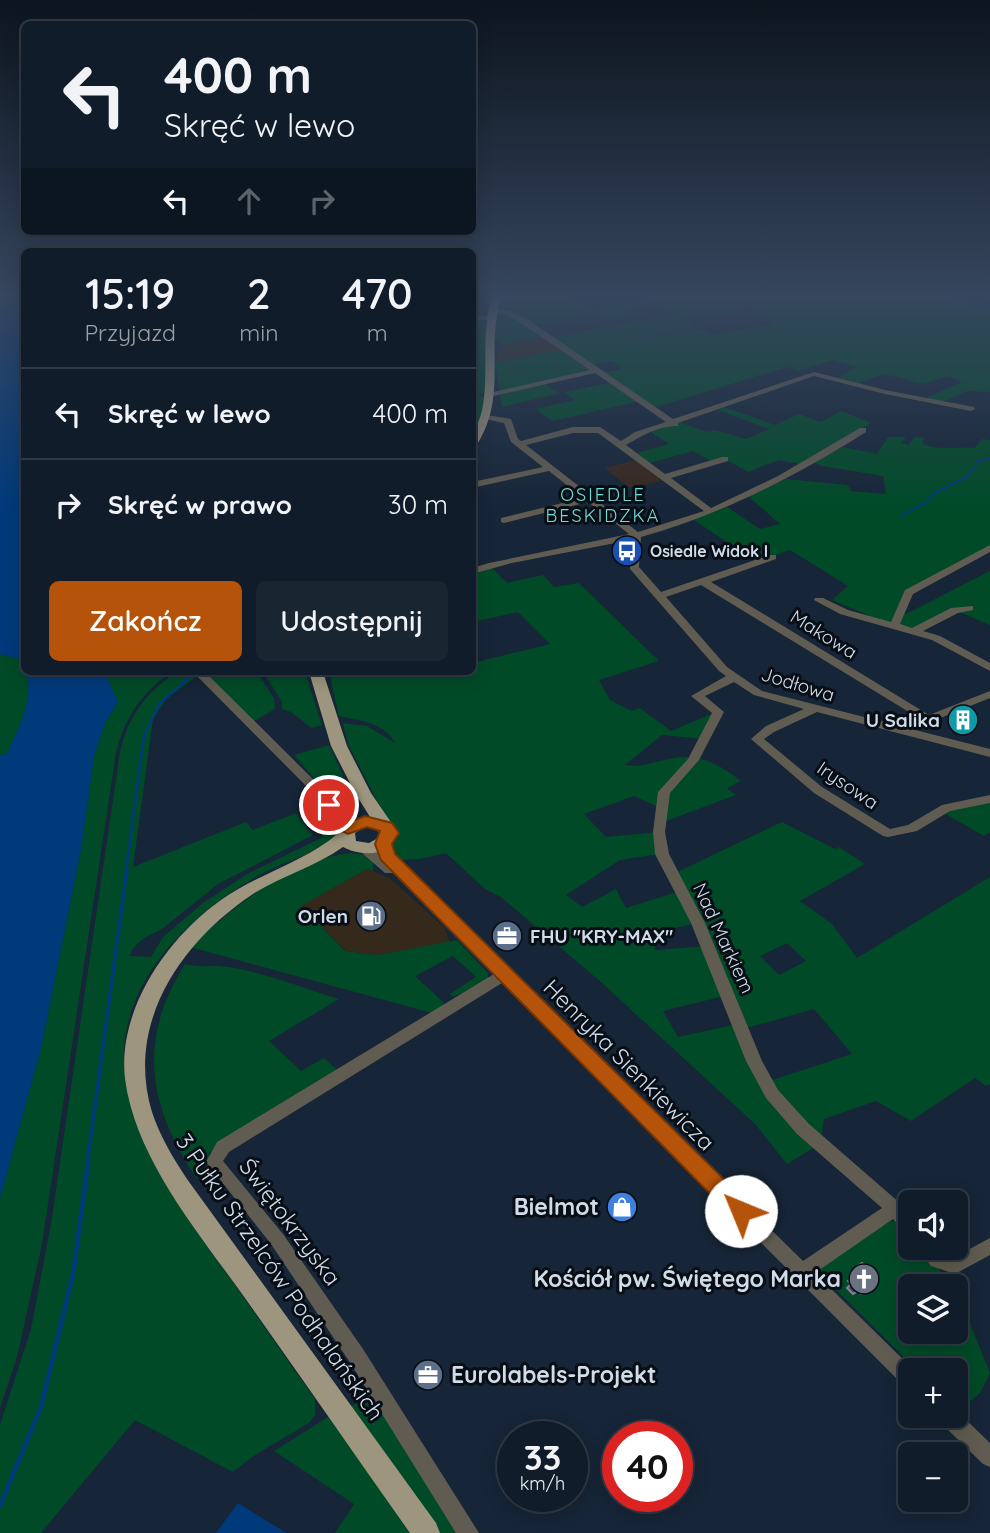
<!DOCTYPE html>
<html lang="pl">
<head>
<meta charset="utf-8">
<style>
	:root { --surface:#101c29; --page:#192531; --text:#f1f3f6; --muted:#9ca1a8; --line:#303a46; --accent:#b45309 }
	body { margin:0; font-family:Quicksand,sans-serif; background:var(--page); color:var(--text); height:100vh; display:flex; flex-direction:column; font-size:26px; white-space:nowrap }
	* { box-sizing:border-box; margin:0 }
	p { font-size:23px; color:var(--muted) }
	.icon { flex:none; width:38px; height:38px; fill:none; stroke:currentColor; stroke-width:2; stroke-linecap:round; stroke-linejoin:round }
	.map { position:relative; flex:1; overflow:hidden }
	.sheet { position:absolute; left:21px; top:248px; width:455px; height:427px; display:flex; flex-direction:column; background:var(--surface); border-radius:10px; box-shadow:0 4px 18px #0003,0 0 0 2px var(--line) }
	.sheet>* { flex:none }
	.guide { position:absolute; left:21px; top:21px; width:455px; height:214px; border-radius:10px; box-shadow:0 4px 18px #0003,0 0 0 2px var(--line); background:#101c29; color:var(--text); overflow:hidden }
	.fabs { position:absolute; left:898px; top:1190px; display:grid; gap:14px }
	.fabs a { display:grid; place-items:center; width:70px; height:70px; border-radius:10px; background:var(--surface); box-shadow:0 4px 18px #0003,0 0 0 2px var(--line); font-size:35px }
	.speed { position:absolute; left:497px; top:1421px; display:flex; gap:14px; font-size:35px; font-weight:700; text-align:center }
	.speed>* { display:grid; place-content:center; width:91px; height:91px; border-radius:50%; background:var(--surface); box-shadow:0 4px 18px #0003,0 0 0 2px var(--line); line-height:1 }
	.speed small { font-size:18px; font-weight:400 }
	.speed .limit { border:10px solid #d22; background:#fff; color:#111 }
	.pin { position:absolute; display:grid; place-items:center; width:60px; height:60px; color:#fff; margin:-30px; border:4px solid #fff; border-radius:50%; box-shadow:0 2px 7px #0007 }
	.me { position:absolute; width:77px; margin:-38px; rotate:315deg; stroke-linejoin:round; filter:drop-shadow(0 0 5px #0008) }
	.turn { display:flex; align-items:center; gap:24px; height:147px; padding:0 28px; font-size:32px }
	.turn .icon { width:91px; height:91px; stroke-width:2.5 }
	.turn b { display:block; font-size:49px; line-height:60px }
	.lanes { display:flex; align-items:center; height:66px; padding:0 28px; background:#0003; justify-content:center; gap:35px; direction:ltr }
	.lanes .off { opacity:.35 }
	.eta { display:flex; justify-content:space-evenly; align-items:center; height:119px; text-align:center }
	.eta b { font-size:42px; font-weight:600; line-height:49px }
	.button { display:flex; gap:14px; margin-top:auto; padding:14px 28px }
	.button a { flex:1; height:80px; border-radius:10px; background:var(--accent); color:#fff; font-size:28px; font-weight:600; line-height:80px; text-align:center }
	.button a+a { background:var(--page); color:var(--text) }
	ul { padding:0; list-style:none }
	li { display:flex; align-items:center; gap:21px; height:91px; padding:0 28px; border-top:2px solid var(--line) }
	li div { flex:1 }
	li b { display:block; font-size:26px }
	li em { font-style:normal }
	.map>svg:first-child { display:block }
</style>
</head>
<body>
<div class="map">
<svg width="990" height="1533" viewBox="0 0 990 1533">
	<rect width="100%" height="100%" fill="#162537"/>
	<path fill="#35291b" d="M543,336L564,350L495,362L502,345Z
		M367,869L390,878L444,927L450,943L378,955L346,951L300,906Z"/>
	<path fill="#38271e" d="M640,459L666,480L630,488L604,468Z"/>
	<path fill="#004a28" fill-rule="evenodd" d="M472,294L570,295L596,307L646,302L641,294H990L955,297L960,302L990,308V392L968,391L941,403L924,399L962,382L948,376L923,384L885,374L855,384L836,379L857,367L833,360L798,371L787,367L653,408L601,373L622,369L612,361L590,366L595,372L544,384L560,393L502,407L495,362L564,350L552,337L673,315L653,305L625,310L633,316L605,321L596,315L531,326L543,336L502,345L494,336V304H473ZM751,308L776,324L711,335L701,329L601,345L697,328L683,318Z
		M473,319L486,323L488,378L483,393L476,394L484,398L482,419L473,437Z
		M610,383L639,401L553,421L535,409L575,400L564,392Z
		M724,407L775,425L799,414L821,422L841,411L871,423L832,451L800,464L779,460L748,472L723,458L711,461L693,451L650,463L637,453L669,444L649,431L679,422L707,432L715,430L746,439L769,429L718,410Z
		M888,437H906L901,443L909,445L914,437L924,438L923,444C941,451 956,446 975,448L982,439L990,440V548L909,592L896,624L904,615L990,571V625L957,611L917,632L894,626L832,600L848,586L790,550L756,562L691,518L727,507L760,529L780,524L749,497L786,479L848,485L851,491L886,494L883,476L822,466L814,462L843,447L877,454Z
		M490,566L507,583L543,575L554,587L579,583L659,661L599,680L610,700L632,711L640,708L671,731L716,712L703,739L662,735L625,765C644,768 655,761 674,758C700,753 722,766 741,781L727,788L736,795L661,823L660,808L634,796L584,814L606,837L659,832L660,854L620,860L566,895L582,907L616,889L626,908L677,892L673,874L782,822L835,849L839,847L865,864L800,901L832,924L857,958L990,877V1084L986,1086L975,1078L911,1121L876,1101L824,1119L820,1144L787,1164L756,1125L602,983L501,897L485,889L446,853L420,859L399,860L391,849L397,833L377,801L348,744L343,723L367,726L395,743C385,723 359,720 339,716L329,672H472L473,663L550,644L518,612L473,622L472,575L475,571ZM698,923L706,946L655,950L653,932ZM787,943L806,961L779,975L760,956ZM724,996L737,1024L678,1037L663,1011ZM814,1009L852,1054L766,1082L743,1029Z
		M0,654L24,660V672H27C33,704 19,726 7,754L0,755Z
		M105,672H172C142,692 125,717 116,753L42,1244L17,1357L0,1408V1198L41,1048L81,849L94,756L105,723L118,702Z
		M177,672H191L197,676L166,699L153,719L133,867L246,822L253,830L296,813L313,835L218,884L162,929L144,938L132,949L130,956L151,957L163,937L204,902L249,873L321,838L323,833L312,817L323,809L324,821L339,832C318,854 291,859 265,872C235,888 208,907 184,931C69,1045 141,1154 217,1260C250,1306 282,1353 315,1399V1415L309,1423L252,1457L233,1472L135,1420L41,1533H0V1425L31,1329L51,1224L120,752C128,717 146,692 177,672Z
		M204,672H257L274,698L275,709L254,721Z
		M263,672H305L322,725L312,728L291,712L282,709V702Z
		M329,745L359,811L353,820L339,818L331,798L294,755Z
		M990,799V832L984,836L944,813L946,808Z
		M351,853L366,855L374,863L373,871L367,869L301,906L345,951L378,955L457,940L488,973V978L475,988L452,997L450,994L476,977L453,956L415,976L444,1003L443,1007L432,1013L190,947C232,908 292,858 351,853Z
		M185,964C198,967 206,966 217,966C255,968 302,988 339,999L269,1041L301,1071L324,1058L337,1070L218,1146L209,1153V1160L215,1170L196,1178C148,1104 137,1041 185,964Z
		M890,1221C905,1221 910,1235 910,1248H920L954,1286H910V1332H956V1289L990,1373L980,1393L959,1411L956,1408V1370H917L817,1271Z
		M381,1395L468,1533H335L354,1504L274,1451L339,1410Z"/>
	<path fill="#003a7b" d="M0,294H24V660L0,654Z
		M27,672H105L118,702L105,723L94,756L81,849L41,1048L0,1198V755L7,754C19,726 33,704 27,672Z
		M238,1503L280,1529L287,1533H216Z"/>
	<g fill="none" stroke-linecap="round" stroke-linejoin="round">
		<path stroke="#003a7b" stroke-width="2" d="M988,294L989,299L985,300H956L990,308
			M901,516L927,502L933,494L968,476L979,461L990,458"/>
		<path stroke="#003a7b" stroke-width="2.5" d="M126,870L144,736L160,703L192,675"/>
		<path stroke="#003a7b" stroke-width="3.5" d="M87,1165L127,868"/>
		<path stroke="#003a7b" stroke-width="4.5" d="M0,1506L41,1407L73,1274L88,1163"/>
	</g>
	<path fill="#534a61" stroke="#867d97" stroke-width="2" d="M862,1263L876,1271L877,1280L861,1294L858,1291L853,1294L847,1288L851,1284L848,1281L860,1273L855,1268Z"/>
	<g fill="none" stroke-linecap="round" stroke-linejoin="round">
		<path fill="#605c51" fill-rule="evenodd" d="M491,308L508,311L527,319L673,419L814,372L885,390L974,407L975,409L971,411L885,394L814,376L678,423V426C660,425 641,436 626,445L665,474L722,457H728V461L671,478L711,508L778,476L860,428H866V432C795,477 722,514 641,537L639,567L661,592L770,555H776V559L711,582L929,715L990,691V698L933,721L928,729H920L918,726L922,720L701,585L666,597L727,667L762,691L990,749V757L817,712L774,732L764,739L822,787L890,829L908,825L942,805L990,795V803L950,811L917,831L888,837L883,836L814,793L751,739L766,726L804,709L754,695L734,682L705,696L724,712L699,760L670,793L665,832L669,854L705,923L762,1061L778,1090L809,1124L901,1204L910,1214V1234L904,1232L893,1219L815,1273L914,1370H910V1388L903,1385L502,983L229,1152L223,1161L283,1234L363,1349L479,1533H456L349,1361L271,1244L206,1162L217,1142L494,974L395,873H385L362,853L360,850L362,847H372L380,854L377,844L379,841H389L393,855L438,902L803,1261L882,1208L797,1134L766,1098L746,1061L691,923L655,854L653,832L658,792L688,759L712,713L691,696L726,676L719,671L630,569L631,540L512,563L472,574V568L489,563L629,534L588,502L504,523L501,522V518L583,498L549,471L472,488V482L543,467L511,442L504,423L486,419V415L511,419L518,439L521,441L573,427H600L621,441L635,432L666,422L595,373L489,397V393L590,370L521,323L504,314L489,311L487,310ZM573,433H598L704,511L638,532L526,445Z
			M472,316H490L494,318L490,320H472Z
			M990,545V552L913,594L900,624L912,628L951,608L973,606V610L958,613L923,631L940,636L990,663V671L932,640L840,614L814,600L815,598H823L848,610L891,622L905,590Z
			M193,672H205L326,792L338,819L354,829L353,832H343L328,824L316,796Z
			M990,1238V1255L955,1274L931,1266L917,1248H937L943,1255L953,1258Z
			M956,1410L990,1443V1467L983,1464L941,1423L938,1416H956Z"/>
		<path fill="#9d957d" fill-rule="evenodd" d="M493,294H502C484,349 509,395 476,446L472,447C472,432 481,420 483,405C489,367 480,331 493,294Z
			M309,672H323L347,746L371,793L397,831C395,857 361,857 343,847C315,867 281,876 253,894C181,942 125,1023 152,1112C160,1136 173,1158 187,1179L436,1523L440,1533H410C357,1458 305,1383 252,1308C205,1240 136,1163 125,1079C117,1010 167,938 221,900C255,876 294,865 327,842C345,830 345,817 370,817L355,793L331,746ZM365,827H373L380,833V837L369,843L356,841L355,833Z"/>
	</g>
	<linearGradient id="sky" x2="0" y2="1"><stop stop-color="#0c141e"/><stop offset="0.58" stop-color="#36465e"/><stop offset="1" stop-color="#36465e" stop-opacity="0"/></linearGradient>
	<rect width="990" height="509" fill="url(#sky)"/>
	<path fill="#b45309" stroke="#753606" stroke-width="2" d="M329,800L337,805L339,817L349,822L365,816L392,823L399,833L392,844L395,854L749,1204L752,1211L749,1217L741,1220L733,1217L381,860L375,844L380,831L367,827L348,834L325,823L321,805Z"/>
	<defs>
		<g id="bus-disc" transform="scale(1.575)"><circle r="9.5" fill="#1a4fb4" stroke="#080e16"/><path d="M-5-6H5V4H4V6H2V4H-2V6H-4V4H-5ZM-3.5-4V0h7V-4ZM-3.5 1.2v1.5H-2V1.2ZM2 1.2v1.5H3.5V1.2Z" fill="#fff"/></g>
		<g id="building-disc" transform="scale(1.575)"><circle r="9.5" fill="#0f9aa8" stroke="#080e16"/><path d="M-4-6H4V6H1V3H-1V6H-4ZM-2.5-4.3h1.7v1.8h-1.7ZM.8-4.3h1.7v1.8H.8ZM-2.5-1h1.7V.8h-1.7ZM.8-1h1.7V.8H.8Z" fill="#fff"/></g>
		<g id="fuel-disc" transform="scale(1.575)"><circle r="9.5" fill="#5c6f8a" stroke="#080e16"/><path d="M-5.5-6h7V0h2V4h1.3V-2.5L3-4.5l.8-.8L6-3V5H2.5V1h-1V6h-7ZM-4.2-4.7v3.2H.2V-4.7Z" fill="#fff"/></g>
		<g id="office-disc" transform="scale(1.575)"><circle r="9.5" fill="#5c6f8a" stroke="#080e16"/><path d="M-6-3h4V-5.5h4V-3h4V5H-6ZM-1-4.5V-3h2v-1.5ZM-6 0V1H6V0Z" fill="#fff"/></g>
		<g id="shop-disc" transform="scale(1.575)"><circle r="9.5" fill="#3f7fe0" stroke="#080e16"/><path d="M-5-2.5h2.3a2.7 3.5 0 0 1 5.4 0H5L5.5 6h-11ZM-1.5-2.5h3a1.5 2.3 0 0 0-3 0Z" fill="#fff"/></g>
		<g id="church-disc" transform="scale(1.575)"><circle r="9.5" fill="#6b7280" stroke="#080e16"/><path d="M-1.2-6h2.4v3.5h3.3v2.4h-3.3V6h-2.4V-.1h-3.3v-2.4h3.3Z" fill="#fff"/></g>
	</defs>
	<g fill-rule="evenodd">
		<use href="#bus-disc" x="627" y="551"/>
		<use href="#building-disc" x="963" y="720"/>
		<use href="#fuel-disc" x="371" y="916"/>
		<use href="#office-disc" x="507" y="936"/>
		<use href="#shop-disc" x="622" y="1207"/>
		<use href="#church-disc" x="864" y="1279"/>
		<use href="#office-disc" x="428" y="1375"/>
	</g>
	<g text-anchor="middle" stroke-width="6" stroke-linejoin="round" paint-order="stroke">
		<g font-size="16" font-weight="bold" fill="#d2dce8" stroke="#080e16" text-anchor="start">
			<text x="650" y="557">Osiedle Widok I</text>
		</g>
		<g font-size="18" letter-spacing="2" fill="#71dcd4" stroke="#080e16">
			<text x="603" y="501">OSIEDLE<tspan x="603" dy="21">BESKIDZKA</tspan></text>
		</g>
		<g font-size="19" fill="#d2dce8" stroke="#080e16">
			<text transform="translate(824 634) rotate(32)" y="7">Makowa</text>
			<text transform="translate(798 684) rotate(17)" y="7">Jodłowa</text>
			<text transform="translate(848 785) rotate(34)" y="7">Irysowa</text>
			<text transform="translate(724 938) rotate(65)" y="7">Nad Markiem</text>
		</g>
		<g font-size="19" font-weight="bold" fill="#d2dce8" stroke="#080e16" text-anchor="end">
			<text x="940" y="727">U Salika</text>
			<text x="348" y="923">Orlen</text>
			<text x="530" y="943" text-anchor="start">FHU ''KRY-MAX''</text>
		</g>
		<g font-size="23" fill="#d2dce8" stroke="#080e16">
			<text transform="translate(629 1065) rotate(45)" y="8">Henryka Sienkiewicza</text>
			<text transform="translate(290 1222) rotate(53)" y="8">Świętokrzyska</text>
			<text transform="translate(280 1277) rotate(55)" y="8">3 Pułku Strzelców Podhalańskich</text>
		</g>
		<g font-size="23" font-weight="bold" fill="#d2dce8" stroke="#080e16" text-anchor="end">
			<text x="599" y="1215">Bielmot</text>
			<text x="841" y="1287">Kościół pw. Świętego Marka</text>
			<text x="451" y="1383" text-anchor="start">Eurolabels-Projekt</text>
		</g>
	</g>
</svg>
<div class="fabs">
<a><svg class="icon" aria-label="sound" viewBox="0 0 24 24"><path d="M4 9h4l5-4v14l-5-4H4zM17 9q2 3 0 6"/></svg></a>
<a><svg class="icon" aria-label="layers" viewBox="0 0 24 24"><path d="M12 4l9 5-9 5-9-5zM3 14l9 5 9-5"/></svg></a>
<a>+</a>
<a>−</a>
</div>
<div class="speed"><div>33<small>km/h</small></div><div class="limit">40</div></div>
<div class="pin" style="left:329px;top:805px;background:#d93025"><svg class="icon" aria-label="arrive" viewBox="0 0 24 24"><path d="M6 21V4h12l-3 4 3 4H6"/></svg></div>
<svg class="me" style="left:741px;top:1211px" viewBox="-20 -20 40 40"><circle r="19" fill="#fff"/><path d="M0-13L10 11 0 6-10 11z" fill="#b45309"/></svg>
<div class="guide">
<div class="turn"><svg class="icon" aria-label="left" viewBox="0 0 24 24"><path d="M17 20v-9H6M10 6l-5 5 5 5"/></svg><div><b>400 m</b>Skręć w lewo</div></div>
<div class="lanes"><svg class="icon" aria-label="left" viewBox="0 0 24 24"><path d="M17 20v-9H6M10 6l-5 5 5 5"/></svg><svg class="icon off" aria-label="ahead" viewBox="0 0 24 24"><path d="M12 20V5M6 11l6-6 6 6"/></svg><svg class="icon off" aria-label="right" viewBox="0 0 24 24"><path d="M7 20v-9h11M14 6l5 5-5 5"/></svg></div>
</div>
<section class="sheet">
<div class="eta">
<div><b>15:19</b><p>Przyjazd</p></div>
<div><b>2</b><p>min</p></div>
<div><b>470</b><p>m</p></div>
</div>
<ul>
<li><svg class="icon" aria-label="left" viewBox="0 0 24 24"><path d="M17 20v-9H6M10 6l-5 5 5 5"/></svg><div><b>Skręć w lewo</b></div><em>400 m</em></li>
<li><svg class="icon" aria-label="right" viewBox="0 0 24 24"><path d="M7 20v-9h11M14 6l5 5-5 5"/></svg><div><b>Skręć w prawo</b></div><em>30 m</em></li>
</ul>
<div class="button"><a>Zakończ</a><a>Udostępnij</a></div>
</section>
</div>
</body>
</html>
